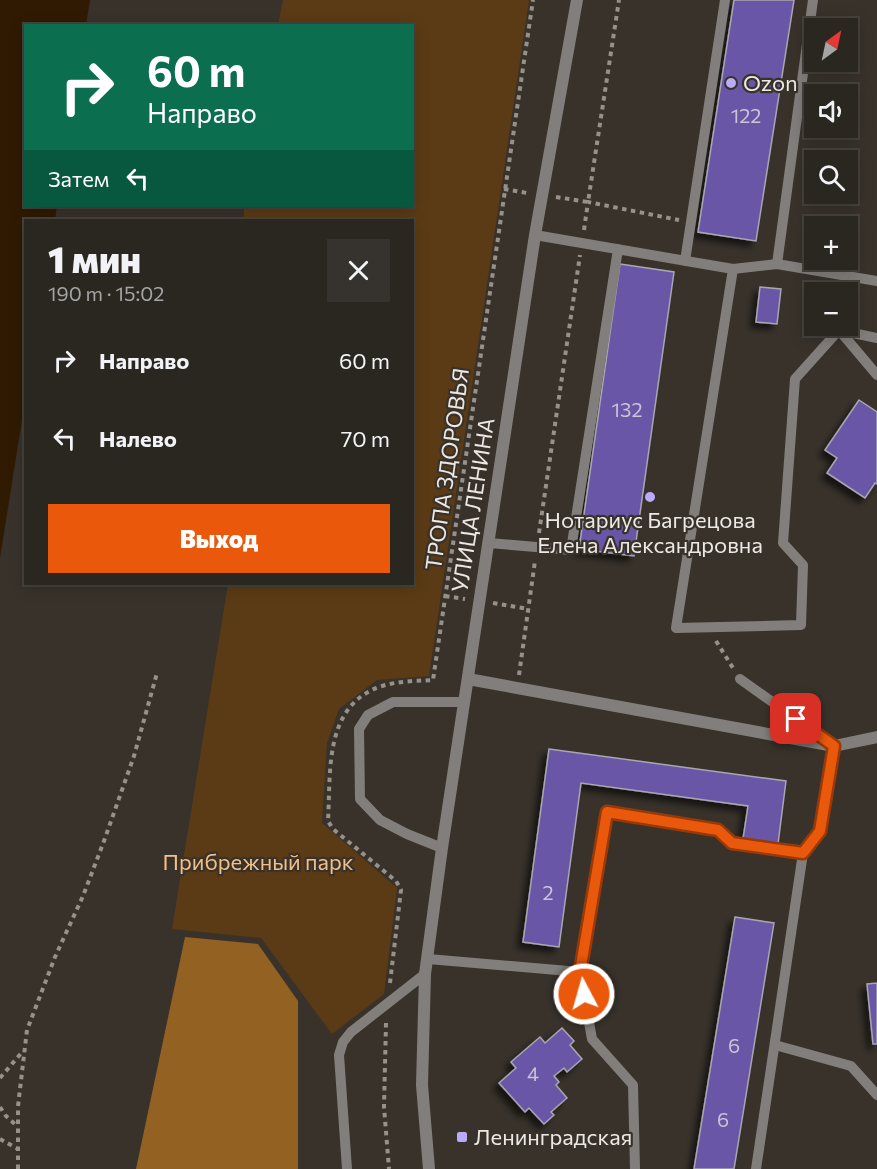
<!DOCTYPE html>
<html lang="ru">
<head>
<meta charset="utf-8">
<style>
	:root { --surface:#2a2620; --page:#36322d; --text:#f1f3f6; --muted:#a5a5a5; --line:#46433e; --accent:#ea580c }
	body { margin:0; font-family:Commissioner,sans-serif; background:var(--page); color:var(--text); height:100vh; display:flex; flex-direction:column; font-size:22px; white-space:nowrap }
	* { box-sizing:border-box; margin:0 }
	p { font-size:20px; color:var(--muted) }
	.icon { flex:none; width:33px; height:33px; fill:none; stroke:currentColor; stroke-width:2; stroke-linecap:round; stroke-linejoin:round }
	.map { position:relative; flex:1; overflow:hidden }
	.details { position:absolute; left:24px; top:219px; width:390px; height:366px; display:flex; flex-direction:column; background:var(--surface); border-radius:0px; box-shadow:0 3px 15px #0003,0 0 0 2px var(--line) }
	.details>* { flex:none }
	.hud { position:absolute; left:24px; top:24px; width:390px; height:183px; border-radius:0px; box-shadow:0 3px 15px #0003,0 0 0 2px var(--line); background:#0b6e4f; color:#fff; overflow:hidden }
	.needle { width:39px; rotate:33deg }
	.fabs { position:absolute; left:804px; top:18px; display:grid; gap:12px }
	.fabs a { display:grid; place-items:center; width:54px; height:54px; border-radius:0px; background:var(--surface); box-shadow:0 3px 15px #0003,0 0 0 2px var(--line); font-size:30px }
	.pin { position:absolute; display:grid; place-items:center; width:51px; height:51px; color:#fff; margin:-26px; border-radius:12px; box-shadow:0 3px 9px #0006 }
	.me { position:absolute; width:66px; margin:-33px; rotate:354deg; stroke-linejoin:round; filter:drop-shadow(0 0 4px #0008) }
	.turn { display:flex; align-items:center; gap:21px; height:126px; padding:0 24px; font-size:27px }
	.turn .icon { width:78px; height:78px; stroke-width:2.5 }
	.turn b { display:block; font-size:42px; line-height:51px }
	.then { display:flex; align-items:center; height:57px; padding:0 24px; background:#0003; gap:12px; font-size:22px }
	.round { display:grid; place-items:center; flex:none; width:63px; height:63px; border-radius:0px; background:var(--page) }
	.head { display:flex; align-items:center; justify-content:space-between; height:102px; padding:0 24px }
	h1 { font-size:36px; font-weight:800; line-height:45px }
	.primary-button { display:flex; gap:12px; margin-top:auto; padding:12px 24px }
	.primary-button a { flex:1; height:69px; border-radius:0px; background:var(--accent); color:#fff; font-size:24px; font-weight:800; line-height:69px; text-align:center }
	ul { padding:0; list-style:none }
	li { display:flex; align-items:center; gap:18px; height:78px; padding:0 24px }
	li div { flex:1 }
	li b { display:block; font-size:22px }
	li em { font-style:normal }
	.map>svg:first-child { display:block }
</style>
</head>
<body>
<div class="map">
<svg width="877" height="1169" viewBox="0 0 877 1169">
	<defs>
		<filter id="shadow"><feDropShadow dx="-5.5" dy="5.5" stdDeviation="3" flood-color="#0009"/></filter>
	</defs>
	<rect width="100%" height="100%" fill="#38322b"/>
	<path fill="#5b3b15" d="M283,0H529L429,676L377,680L339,709L327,743L322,823L397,888L384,994L332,1034L261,938L172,929L228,584H412V220H244V206H412V26L278,25Z"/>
	<path fill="#936122" d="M185,937L258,944L298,1001V1169H136Z"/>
	<path fill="#301b02" d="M0,0H90L86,25L26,26V206H57L55,220H26L25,401L0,558Z"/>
	<path fill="#6a56a7" stroke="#a8a6b0" stroke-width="1.5" filter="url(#shadow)" d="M734,0H794L756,241L698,232Z
		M620,264L674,272L634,556L579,549Z
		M760,287L781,289L777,324L756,322Z
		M859,400L877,412V484L875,483L865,498L827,473L837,458L825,450Z
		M549,749L786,781L778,844L743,839L748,806L581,783L559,947L523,942Z
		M735,917L774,923L734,1169H694Z
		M877,983V1044H873L867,984Z
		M562,1028L574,1041L570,1045L582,1059L567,1072L564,1068L554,1076L559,1082L556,1085L567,1098L551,1112L554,1115L544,1124L529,1108L525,1112L499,1083L516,1068L511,1062L540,1037L545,1043Z"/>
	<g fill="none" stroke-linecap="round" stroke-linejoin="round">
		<path stroke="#96918b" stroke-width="4" stroke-dasharray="4.5 4.5" stroke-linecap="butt" d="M504,189L527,193
			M556,197L588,202L619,0
			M584,230L588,202L679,220
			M539,533L580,255
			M445,596L465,599
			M493,603L528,609
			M716,641L733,668
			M519,675L535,561
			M390,983L401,890L396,881L333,829L328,821C331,772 323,705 382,686C398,681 416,681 433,680L533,0
			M386,1023L384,1107L389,1169
			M0,1078L23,1051
			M0,1107L6,1116L17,1126
			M0,1139L18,1149
			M18,1169V1106L27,1030L55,957L83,896L104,841L134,756L157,673"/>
		<path stroke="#827e7b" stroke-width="10" d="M535,235L733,269L777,264L877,281
			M685,261L725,0
			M777,264L813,0
			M733,269L676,628L801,625L803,565L783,543L795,379L839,330L877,338
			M839,330L877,375
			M489,543L571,550L618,249
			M740,679L834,746L820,831L803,853L756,1169
			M442,848L407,834L380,820L360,799L359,729L368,715L393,702H464
			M428,959L580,972
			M775,1045L851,1066L877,1095
			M347,1169L339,1055L343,1042L351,1032L425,974
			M635,1169L633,1085L592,1039L580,972L607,812L718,830L733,843L803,853"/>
		<path stroke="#827e7b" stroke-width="12" d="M468,679L834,746L877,737"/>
		<path stroke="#827e7b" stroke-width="12" d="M429,1169L422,1085L425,974L442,848L535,235L577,0"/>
	</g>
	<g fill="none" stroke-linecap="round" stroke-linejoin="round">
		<g stroke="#983908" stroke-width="15">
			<path id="route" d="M584,994L580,972L607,812L718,830L732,843L803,853L820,831L834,746L796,719"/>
		</g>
		<use href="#route" stroke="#ea580c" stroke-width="10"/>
	</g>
	<g fill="#b9abf7" stroke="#38322b" stroke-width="2">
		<circle cx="731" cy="83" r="6"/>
		<circle cx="650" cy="497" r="6"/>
		<rect x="456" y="1131" width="12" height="12" rx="3"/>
	</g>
	<g text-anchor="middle" stroke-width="4.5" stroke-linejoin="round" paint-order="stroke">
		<g font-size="20" fill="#ccc4d5">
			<text x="746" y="123">122</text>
			<text x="627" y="417">132</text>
			<text x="548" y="900">2</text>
			<text x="734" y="1053">6</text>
			<text x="533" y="1081">4</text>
			<text x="723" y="1127">6</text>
		</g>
		<g font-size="22" fill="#ece8e4" stroke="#38322b" text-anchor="start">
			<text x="743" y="91">Ozon</text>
			<text x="650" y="528" text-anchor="middle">Нотариус Багрецова<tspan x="650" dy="25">Елена Александровна</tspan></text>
			<text x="474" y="1145">Ленинградская</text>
		</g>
		<g font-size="22" fill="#ece8e4" stroke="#38322b">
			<text transform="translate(447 469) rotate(-82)" y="8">ТРОПА ЗДОРОВЬЯ</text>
			<text transform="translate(473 505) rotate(-81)" y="8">УЛИЦА ЛЕНИНА</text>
		</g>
		<g font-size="22" fill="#f3bf87" stroke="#38322b">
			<text x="258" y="870">Прибрежный парк</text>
		</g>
	</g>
</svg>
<div class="fabs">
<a><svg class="needle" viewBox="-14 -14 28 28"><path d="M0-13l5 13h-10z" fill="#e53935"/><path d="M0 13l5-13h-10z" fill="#a5a5a5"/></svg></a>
<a><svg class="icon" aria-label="sound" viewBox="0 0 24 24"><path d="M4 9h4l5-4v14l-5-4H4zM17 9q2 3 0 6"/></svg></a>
<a><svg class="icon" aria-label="search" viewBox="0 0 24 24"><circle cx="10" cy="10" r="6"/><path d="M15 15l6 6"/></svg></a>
<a>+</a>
<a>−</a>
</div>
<div class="pin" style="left:796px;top:719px;background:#d93025"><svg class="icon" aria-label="arrive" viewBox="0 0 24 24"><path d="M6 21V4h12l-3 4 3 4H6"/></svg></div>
<svg class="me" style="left:584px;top:994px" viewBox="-20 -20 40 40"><circle r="17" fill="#ea580c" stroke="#fff" stroke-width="3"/><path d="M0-11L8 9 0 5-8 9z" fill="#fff"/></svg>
<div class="hud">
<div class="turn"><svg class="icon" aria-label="right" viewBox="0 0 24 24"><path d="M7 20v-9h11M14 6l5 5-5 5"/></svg><div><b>60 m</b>Направо</div></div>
<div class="then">Затем<svg class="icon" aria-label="left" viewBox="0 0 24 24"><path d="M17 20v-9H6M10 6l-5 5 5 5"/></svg></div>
</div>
<section class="details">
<div class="head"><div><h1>1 мин</h1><p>190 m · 15:02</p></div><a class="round"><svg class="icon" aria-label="close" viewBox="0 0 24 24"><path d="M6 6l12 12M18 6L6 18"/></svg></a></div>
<ul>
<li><svg class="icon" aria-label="right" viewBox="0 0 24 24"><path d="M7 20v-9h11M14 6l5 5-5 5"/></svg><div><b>Направо</b></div><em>60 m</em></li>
<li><svg class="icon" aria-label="left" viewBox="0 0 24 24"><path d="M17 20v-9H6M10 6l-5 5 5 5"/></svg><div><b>Налево</b></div><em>70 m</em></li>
</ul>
<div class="primary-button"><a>Выход</a></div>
</section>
</div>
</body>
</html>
